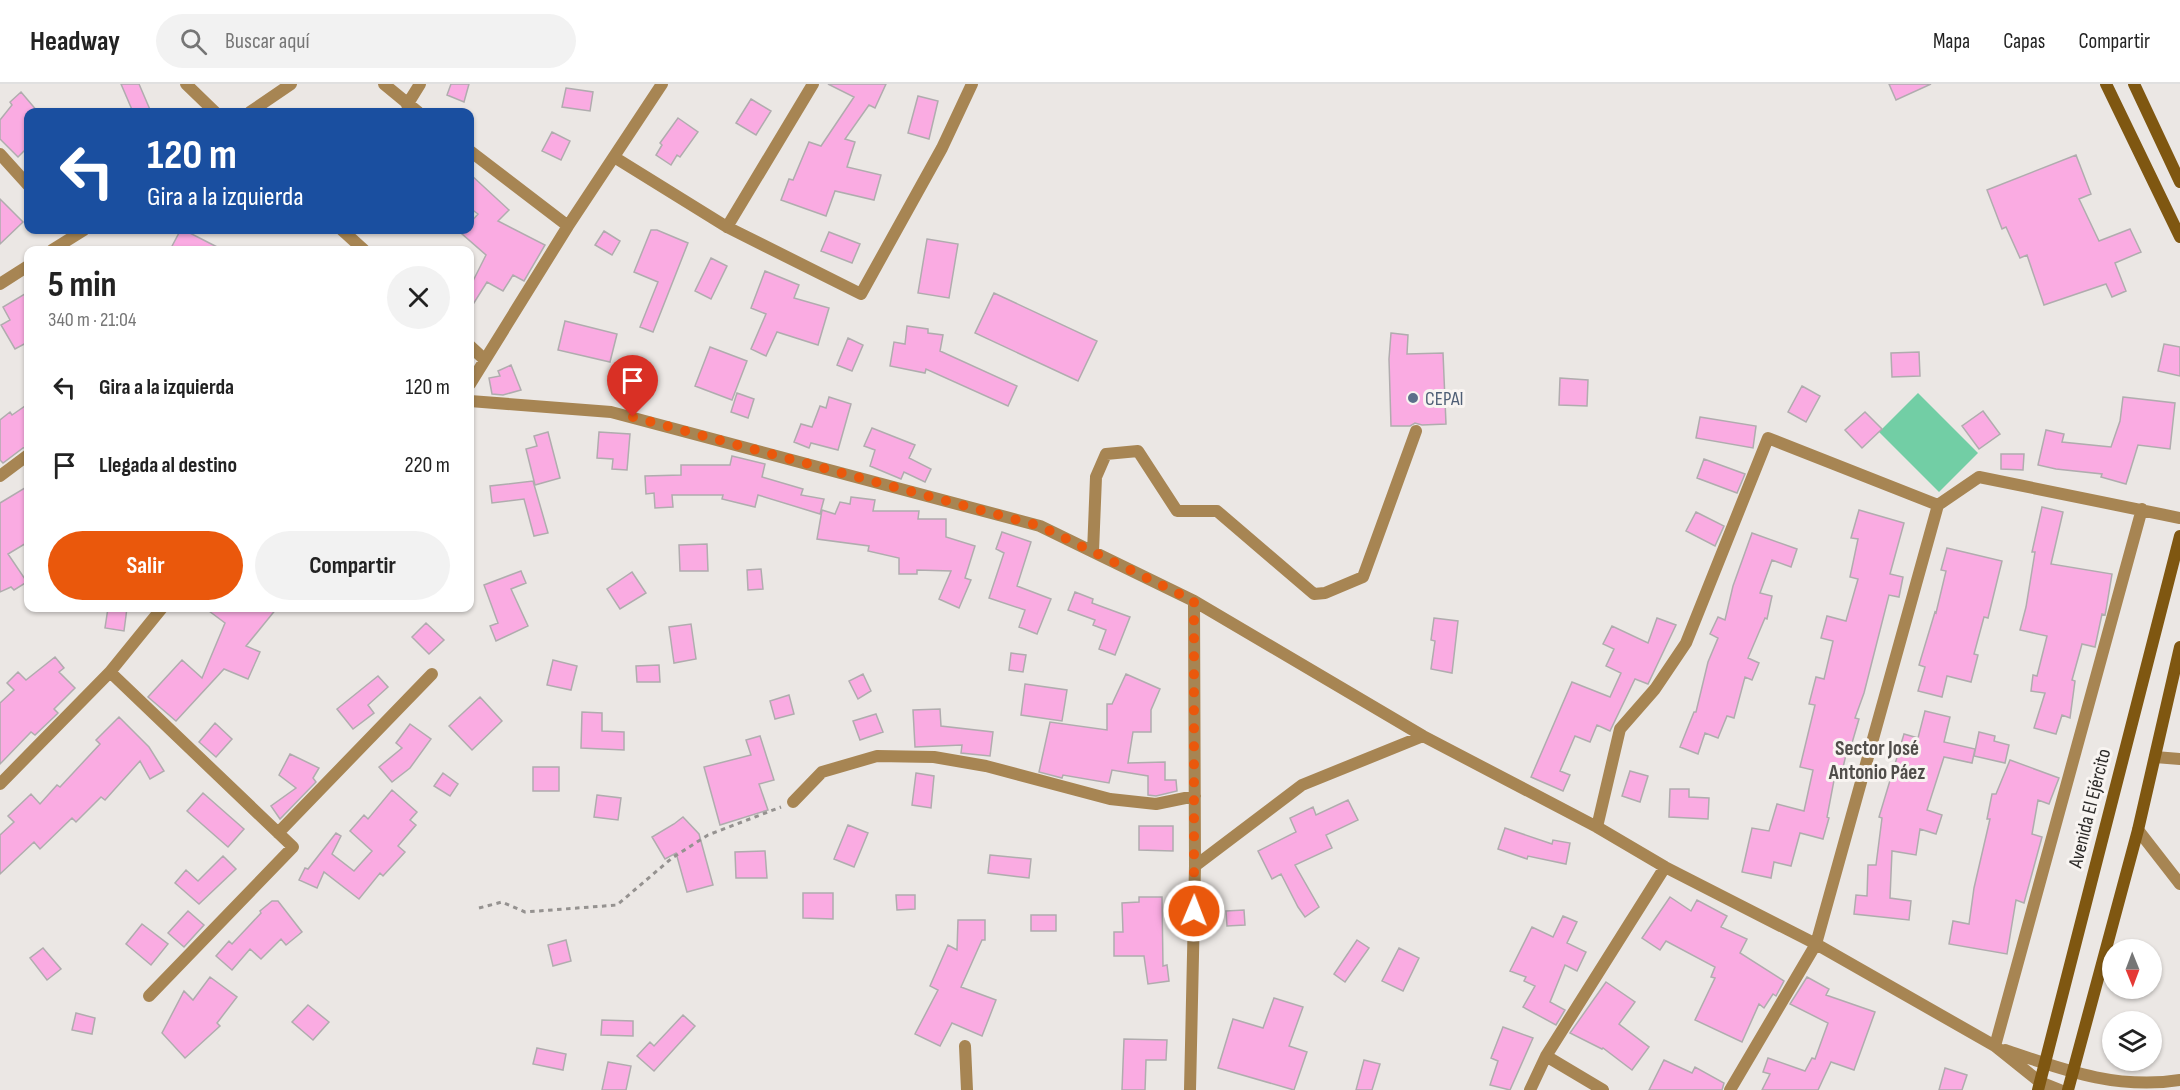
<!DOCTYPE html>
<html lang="es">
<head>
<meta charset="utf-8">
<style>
	:root { --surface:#fff; --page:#f2f2f2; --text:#222; --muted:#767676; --line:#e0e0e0; --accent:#ea580c }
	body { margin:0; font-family:"Sofia Sans Condensed",sans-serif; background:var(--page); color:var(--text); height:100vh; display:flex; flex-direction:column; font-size:22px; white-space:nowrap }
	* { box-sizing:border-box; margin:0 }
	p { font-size:20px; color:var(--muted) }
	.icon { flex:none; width:33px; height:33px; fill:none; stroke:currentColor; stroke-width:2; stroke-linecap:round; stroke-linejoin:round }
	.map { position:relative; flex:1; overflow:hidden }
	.drawer { position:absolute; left:24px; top:162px; width:450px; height:366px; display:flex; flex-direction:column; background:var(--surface); border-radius:12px; box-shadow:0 2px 4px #0004 }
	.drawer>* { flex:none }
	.hud { position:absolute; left:24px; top:24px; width:450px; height:126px; border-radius:12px; box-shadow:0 2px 4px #0004; background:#1a4fa0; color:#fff; overflow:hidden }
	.needle { width:39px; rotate:179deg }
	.buttons { position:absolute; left:2102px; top:855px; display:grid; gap:12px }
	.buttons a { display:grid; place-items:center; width:60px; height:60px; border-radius:50%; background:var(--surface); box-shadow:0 2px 4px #0004; font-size:30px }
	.pin { position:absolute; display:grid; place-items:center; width:51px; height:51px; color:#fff; margin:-62px -26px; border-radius:50% 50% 50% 0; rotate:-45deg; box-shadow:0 0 6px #0007 }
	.pin .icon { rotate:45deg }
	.me { position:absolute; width:66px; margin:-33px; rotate:1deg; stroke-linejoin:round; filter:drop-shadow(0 0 4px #0008) }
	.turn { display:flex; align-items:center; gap:21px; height:126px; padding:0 24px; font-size:27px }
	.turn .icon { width:78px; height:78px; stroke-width:2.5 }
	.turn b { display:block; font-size:42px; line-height:51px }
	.round { display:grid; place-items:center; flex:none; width:63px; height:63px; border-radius:32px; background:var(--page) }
	.overview { display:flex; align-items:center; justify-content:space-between; height:102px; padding:0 24px }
	h1 { font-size:36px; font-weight:700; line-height:45px }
	.button { display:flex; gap:12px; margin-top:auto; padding:12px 24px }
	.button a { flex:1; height:69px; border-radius:36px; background:var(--accent); color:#fff; font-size:24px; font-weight:700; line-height:69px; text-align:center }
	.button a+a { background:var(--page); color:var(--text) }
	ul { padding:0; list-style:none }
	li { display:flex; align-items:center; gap:18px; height:78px; padding:0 24px }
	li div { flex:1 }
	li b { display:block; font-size:22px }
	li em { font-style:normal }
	header { display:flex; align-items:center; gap:36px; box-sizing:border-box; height:84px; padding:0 30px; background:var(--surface); border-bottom:2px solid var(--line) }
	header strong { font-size:28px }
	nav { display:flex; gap:33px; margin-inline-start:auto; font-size:21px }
	.search { width:420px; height:54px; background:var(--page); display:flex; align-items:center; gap:15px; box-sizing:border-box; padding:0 21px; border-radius:33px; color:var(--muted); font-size:22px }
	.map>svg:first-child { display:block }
</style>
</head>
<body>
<header>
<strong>Headway</strong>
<div class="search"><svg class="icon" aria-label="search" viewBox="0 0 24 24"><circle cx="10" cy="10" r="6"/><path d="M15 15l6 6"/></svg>Buscar aquí</div>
<nav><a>Mapa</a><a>Capas</a><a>Compartir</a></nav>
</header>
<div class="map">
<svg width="2180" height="1006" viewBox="0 0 2180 1006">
	<rect width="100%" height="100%" fill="#ebe7e4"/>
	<path fill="#72cea5" d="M1918,309L1978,369L1939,408L1879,348Z"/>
	<path fill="#faabe2" stroke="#b0acae" stroke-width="1.5" d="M121,0H139L151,28H133Z
		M451,0H469L464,18L447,11Z
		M828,0H886L875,24L869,21L845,55L855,58L847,83L881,91L874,116L835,107L826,132L781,116L789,95L793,96L809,58L821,62L854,13Z
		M1889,0H1931L1896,16Z
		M566,4L593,8L590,27L562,23Z
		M21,8L38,28H28V63L18,73L0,55V36L12,21L10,18Z
		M918,12L938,17L929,55L908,49Z
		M751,15L771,27L756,51L736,39Z
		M678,34L698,48L680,73L677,71L671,81L656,71L662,61L660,59Z
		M552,48L570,57L561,76L542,67Z
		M2076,71L2091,110L2079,115L2099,157L2130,145L2141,168L2115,179L2126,207L2112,213L2106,200L2044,221L2027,171L2020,174L2006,143L2002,145L1987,106Z
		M470,90L509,126L498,137L545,161L524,197L513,191L503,207L487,198L472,222L470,221V203L486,171L461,149L463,146H470V139L478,130L470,124Z
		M0,115L23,138L0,160Z
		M651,146H657L688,159L653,248L640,243L658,198L634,188Z
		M180,147H186L223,166H170Z
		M604,147L620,157L612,171L595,161Z
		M829,148L860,160L852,179L821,167Z
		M927,155L958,160L949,214L918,209Z
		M711,174L727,182L711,215L695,207Z
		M765,187L799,201L794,214L829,224L818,261L777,248L766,272L751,265L766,230L751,224Z
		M28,208V258L15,265L1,241L10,236L3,223Z
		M994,209L1097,257L1078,297L975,249Z
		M565,237L617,250L610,278L558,266Z
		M907,242L928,245V249L943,251L940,267L1017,302L1008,322L926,285L925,289L890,282L894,258L905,260Z
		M1391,249L1408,251L1407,270L1443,269L1446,340L1422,341L1415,339L1410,342H1391L1389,275Z
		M848,254L863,261L852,287L837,281Z
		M2164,260L2180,263V292L2158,287Z
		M710,263L747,277L732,316L695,302Z
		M1919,268L1920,292L1892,293L1891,269Z
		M511,281L521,306L503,311L492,310L489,294L500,292L498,287Z
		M1560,294L1588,296L1587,322L1559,321Z
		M1802,302L1820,312L1806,338L1788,328Z
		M737,309L754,315L748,334L731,328Z
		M829,313L851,320L838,366L811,359L809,364L794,358L801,340L812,343L820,322L826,324Z
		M2123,313L2175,319L2170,365L2138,361L2126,400L2101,393L2102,390L2056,385L2038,381L2046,346L2064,350L2062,358L2111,363L2120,337Z
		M28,320V363L23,364L3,379L0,376V336L10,328L12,331Z
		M1983,327L2000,350L1979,365L1962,342Z
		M1865,328L1882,345L1862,364L1845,346Z
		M1700,333L1756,342L1753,364L1696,354Z
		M872,344L915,361L909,374L931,385L925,398L904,388L901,395L870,382L875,366L864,362Z
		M548,348L560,394L535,401L526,365L537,362L534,352Z
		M599,348L630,350L627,386L612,385L613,375L597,374Z
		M2001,370H2024L2023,386L2001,385Z
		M732,372L765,380L762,393L803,405L801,411L824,415L820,430L758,411L755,423L722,415L723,411H672L673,423L655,424L654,409L646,410L645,392L681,391V381H730Z
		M1704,375L1745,390L1737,409L1697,394Z
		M533,397L548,449L534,452L524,415L492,419L490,402Z
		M28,402V458L8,470L27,498L14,506L11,503L0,508V419Z
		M851,413L875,416L873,427H919L918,435H946V453L975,462L965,494L971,496L959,524L939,515L951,487L917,486V490H899V474L868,467L869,462L817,455L822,426L835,430L840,418L850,420Z
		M2042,423L2063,428L2051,480L2112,490L2106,526L2105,531L2102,530L2095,563L2082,560L2072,596L2075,597L2070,634L2062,631L2056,650L2034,644L2045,609L2031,607L2033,591L2037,592L2047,552L2020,546L2026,523L2035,468H2032Z
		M1859,426L1904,439L1890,490L1903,493L1899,513L1889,511L1864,609L1855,634L1859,635L1852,659L1849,658L1841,692L1835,691L1827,733L1829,734L1823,755L1800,749L1791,782L1774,778L1771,794L1742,788L1752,744L1769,747L1777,720L1804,727L1813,686L1800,683L1815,621L1809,620L1816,593L1824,595L1833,557L1821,554L1827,532L1846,537L1858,495L1850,493L1858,455L1851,454Z
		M1696,428L1724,442L1715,462L1686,447Z
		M1002,448L1031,458L1017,502L1051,515L1037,550L1019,543L1025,526L989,514L1004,469L996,465Z
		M1752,449L1797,465L1791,483L1772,476L1760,509L1772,512L1767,535L1765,534L1748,574L1759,579L1752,596L1745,593L1734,634L1727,632L1718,654L1705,649L1698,670L1680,663L1694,628H1696L1708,578L1718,554L1710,550L1718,533L1725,536L1733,502Z
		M707,460L708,487H680L679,461Z
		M1947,464L2002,477L1988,534L1984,533L1974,570L1978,571L1971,598L1947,592L1942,613L1918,607L1925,583L1919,581L1935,528L1936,529L1946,487L1941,486Z
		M761,485L763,505L748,506L747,486Z
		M521,487L526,499L511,505L528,542L496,557L490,542L498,539L484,501Z
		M632,488L646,509L620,525L607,505Z
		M1075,508L1093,515L1092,519L1130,533L1115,571L1099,565L1106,546L1093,541L1095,536L1068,526Z
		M108,524H127L124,547L105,544Z
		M205,524H277L246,562L260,568L248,595L224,585L176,637L148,613L182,576L202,594L225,539Z
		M1434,534L1458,537L1452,589L1431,585L1435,557L1431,556Z
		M1657,534L1676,541L1648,600L1635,595L1610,647L1597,641L1590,658L1575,652L1560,687L1570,691L1563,707L1531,693L1572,598L1610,613L1621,589L1606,582L1614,565L1603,560L1612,542L1648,559Z
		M426,539L444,556L429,570L412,553Z
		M691,540L696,575L674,579L669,543Z
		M1011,569L1026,571L1023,588L1009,586Z
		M55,573L64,584L59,588L75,604L54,625L58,629L54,633L35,651L31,648L0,680V619L14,606L7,599L18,588L26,596Z
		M553,576L577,582L571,606L547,601Z
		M659,581L660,598H637L636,582Z
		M863,590L871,607L858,615L849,597Z
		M1126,590L1160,605L1151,626V648H1133L1128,679L1165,678V696H1176L1177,707L1156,712L1148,711V692L1112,686L1109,699L1063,691L1062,694L1039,688L1050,638L1107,646V620H1112Z
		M378,592L388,603L368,621L374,629L353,645L337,625Z
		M1025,600L1067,606L1062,637L1021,631Z
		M789,611L794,630L775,635L770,617Z
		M480,613L502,637L472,666L449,642Z
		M940,625L941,642L993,648L990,672L961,669L962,661L915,663L913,626Z
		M1925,627L1950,633L1944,658L1975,665L1972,679L1944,673L1927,726L1942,731L1936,750L1920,745L1916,771L1892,767L1890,814L1911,817L1909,836L1854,830L1856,811L1867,812L1868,781H1876L1882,734L1879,733L1904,650L1918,654Z
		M582,628L602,629V647L624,648V666L581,664Z
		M876,630L883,648L860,656L853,637Z
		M119,633L149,663L164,687L150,695L140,677L105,716L101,713L76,738L72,734L40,765L34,758L0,790V751L14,738L8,732L31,710L40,720L57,701L60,703L100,660L96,656Z
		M215,639L232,655L216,673L199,658Z
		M410,640L431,655L410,684L392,698L379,683L402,664L396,659Z
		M1979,648L1995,652L1994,657L2009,661L2005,679L1974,672Z
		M760,652L774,696L759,700L768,726L720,741L704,683L751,671L746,656Z
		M290,670L319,684L313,694L316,698L280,735L271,722L296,704L279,691Z
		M2010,676L2059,694L2049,720L2038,716L2032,750L2042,753L2024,819L2016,816L2007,870L1949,860L1953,837L1969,840L1974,804L1990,735H1987L1992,710H1996Z
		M533,683H559V707H533Z
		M1630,687L1648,692L1640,718L1622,712Z
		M443,689L458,700L450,712L434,702Z
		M916,689L934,692L931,724L912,721Z
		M1670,705H1689V713L1709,714L1708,735L1669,733Z
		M392,706L417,728L410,736L416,741L398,762L405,768L383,792L380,789L359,815L324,788L317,804L299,796L305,784L308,785L336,749L341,752L332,770L354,787L372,767L350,747L364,731L368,735Z
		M203,709L244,745L228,763L187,727Z
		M597,711L621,714L618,736L594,733Z
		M1348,716L1358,736L1326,751L1332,764L1295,781L1319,823L1305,833L1298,823L1281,790L1272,795L1258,767L1296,748L1290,734L1313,723L1316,731Z
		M683,733L699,750L713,801L687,808L676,769L665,775L652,753L674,740Z
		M848,741L868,749L854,783L834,775Z
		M1139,742H1173V767L1139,766Z
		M1505,744L1552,760L1553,756L1570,759L1566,780L1528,772L1527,775L1498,765Z
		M765,767L767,794H736L735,768Z
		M990,771L1031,775L1029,794L988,789Z
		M223,772L236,785L199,820L175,799L186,786L198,797Z
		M803,809H833V835L803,834Z
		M896,811H915V825L897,826Z
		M1139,813H1162L1163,882L1167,881L1169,897L1148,900L1144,872H1114V848H1123L1122,819L1139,818Z
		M1670,813L1691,827L1697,816L1727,832L1721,843L1747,855L1740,869L1784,897L1776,912L1773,910L1764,924L1759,920L1742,958L1695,936L1715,894L1711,893L1715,883L1666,857L1660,866L1642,854Z
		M272,817H278L302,848L286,861L281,855L261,875L250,865L232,886L216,872L229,857L232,860L261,829L260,827Z
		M1244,826L1245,841L1227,842L1226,827Z
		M188,827L204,841L184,863L168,849Z
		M1031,831H1056V847H1031Z
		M1563,832L1577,838L1567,859L1586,868L1577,887L1565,881L1550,918L1565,926L1556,941L1523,923L1535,902L1524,897L1526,893L1510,887L1532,843L1553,853Z
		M958,836H985V856H982L961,903L996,916L982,952L952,939L940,962L915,950L938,906L930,902L948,861L957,866Z
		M142,840L168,860L151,881L126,860Z
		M566,856L571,877L553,882L548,861Z
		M1357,856L1369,864L1345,898L1334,890Z
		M43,864L61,885L47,896L30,874Z
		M1399,864L1419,874L1403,907L1382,897Z
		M210,893L237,913L217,939L220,942L185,974L162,949L184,907L193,916Z
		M1807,893L1829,905L1826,911L1875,928L1854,986L1831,978L1818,1006H1762L1770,990L1763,988L1768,974L1805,987L1812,974L1815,975L1828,939L1790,920Z
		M1606,898L1635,918L1619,940L1649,963L1632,986L1603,964L1602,965L1570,949Z
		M1274,914L1303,923L1289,962L1307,968L1294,1006L1218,984L1233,935L1263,944Z
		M308,921L329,938L313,956L292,938Z
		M76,929L95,934L92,950L72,946Z
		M683,931L695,942L654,987L637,972L650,958L654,962Z
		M602,936L633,937V952L601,951Z
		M1503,943L1533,954L1510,1006L1490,1001L1498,977L1491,974Z
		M1124,955L1167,956L1166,976H1146L1145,1006H1122Z
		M537,964L566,970L563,986L533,980Z
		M1364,976L1380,980L1372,1006H1356Z
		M1664,976L1692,989L1695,983L1724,999L1722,1006H1649Z
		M608,978L631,982L626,1006H602Z
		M1945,984L1967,991L1962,1006H1939Z"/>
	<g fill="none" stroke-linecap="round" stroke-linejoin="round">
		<path stroke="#959290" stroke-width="3" stroke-dasharray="4.5 4.5" stroke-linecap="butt" d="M479,824L502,818L525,828L617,821L672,774L708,751L781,723"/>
		<path stroke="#a78553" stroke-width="12" d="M186,0L215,28
			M384,0L418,28
			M407,21L420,0
			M250,28L291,0
			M470,67L568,142
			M0,70L28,101
			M614,73L727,143L861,210L942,64L972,0
			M727,143L813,0
			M342,146L364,166
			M52,166L84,146
			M0,200L28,182
			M470,262L485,276
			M470,300L568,142L662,0
			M470,317L611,328L1040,442L1194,517L1423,652L1597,743L1665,783L1816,860L1995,962L2040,998L2060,1006
			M0,392L28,371
			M1093,468L1096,393L1106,370L1138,367L1177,427H1217L1314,510L1325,509L1363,493L1416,347
			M110,588L293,763L149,912
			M2155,673L2180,675
			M0,700L110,588L162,524
			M793,718L822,688L877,672L934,673L986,682L1110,715L1156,720L1195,712
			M1597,743L1620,645L1655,605L1686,559L1768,354L1938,421
			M2138,746L2180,800
			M278,749L432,590
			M1195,782L1302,701L1423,652
			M965,962L967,1006
			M1995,962L2142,425
			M2005,966C2064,986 2117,1006 2180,996
			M1546,972L1603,1006
			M1190,1006L1195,782L1194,517
			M1530,1006L1546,972L1665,783
			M1730,1006L1816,860L1938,421L1979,393L2180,434"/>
		<path stroke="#7f5711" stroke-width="12" d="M2106,0L2180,153
			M2134,0L2180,98
			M2038,1006L2180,452
			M2068,1006L2138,746L2180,563"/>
	</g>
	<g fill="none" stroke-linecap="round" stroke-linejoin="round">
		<path stroke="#ea580c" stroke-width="10" stroke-dasharray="0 18" d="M633,333L1040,442L1194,517V827"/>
	</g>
	<circle fill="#5c6f8a" stroke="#f8f4f1" stroke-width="2" cx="1413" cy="314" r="6"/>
	<g text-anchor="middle" stroke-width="6" stroke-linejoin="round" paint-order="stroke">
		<g font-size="20" fill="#4e5e75" stroke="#f8f4f1" text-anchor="start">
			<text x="1425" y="321">CEPAI</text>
		</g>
		<g font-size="20" fill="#2d2b2a" stroke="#f8f4f1">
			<text transform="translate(2089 724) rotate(-76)" y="7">Avenida El Ejército</text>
		</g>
		<g font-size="21" font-weight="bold" fill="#504d4a" stroke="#f8f4f1">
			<text x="1877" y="671">Sector José<tspan x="1877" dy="24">Antonio Páez</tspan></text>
		</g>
	</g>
</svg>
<div class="buttons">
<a><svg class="needle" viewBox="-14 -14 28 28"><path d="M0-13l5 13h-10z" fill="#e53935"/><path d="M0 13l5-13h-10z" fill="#767676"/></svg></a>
<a><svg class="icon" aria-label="layers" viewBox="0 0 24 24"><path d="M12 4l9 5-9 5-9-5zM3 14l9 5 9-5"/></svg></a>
</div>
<div class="pin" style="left:633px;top:333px;background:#d93025"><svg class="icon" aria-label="arrive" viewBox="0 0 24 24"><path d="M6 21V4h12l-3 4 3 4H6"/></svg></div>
<svg class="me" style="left:1194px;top:827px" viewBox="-20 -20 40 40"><circle r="17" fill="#ea580c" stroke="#fff" stroke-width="3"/><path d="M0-11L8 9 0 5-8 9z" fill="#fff"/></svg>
<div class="hud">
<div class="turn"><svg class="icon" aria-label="left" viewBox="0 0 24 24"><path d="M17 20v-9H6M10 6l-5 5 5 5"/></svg><div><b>120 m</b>Gira a la izquierda</div></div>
</div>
<section class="drawer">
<div class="overview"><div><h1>5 min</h1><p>340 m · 21:04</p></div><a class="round"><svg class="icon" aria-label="close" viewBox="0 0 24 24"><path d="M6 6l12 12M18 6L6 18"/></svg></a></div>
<ul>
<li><svg class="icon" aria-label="left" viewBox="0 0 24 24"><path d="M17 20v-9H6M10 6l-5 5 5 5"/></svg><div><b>Gira a la izquierda</b></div><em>120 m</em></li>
<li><svg class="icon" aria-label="arrive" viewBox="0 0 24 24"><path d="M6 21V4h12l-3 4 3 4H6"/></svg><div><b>Llegada al destino</b></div><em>220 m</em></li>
</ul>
<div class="button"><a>Salir</a><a>Compartir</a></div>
</section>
</div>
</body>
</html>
